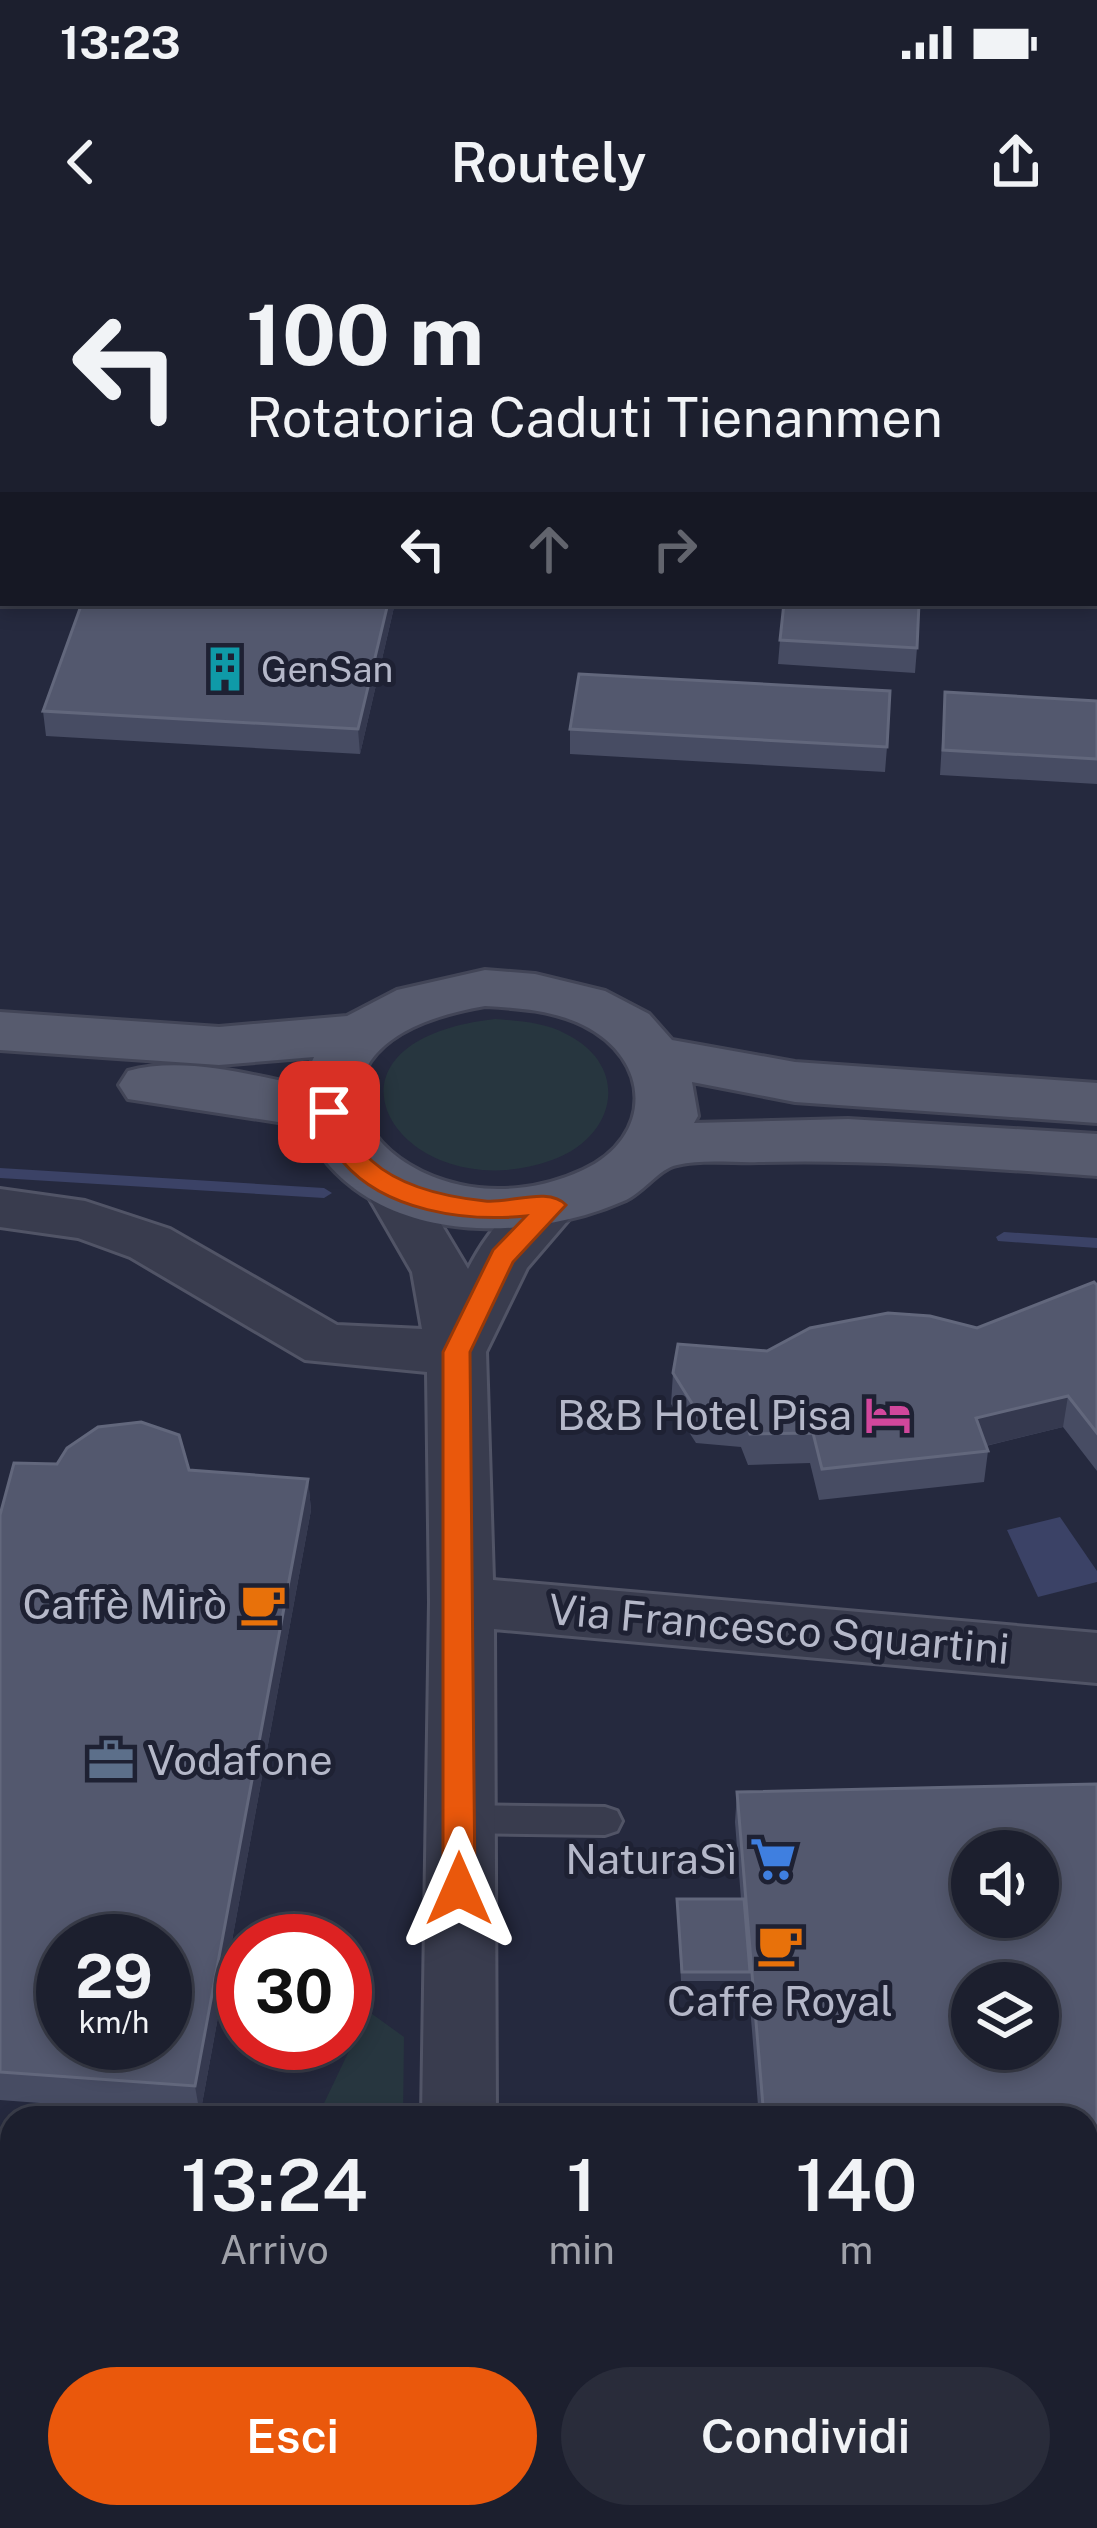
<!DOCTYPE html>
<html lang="it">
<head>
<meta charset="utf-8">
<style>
	:root { --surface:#1c1f2e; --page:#292c3a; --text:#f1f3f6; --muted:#a0a2aa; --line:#3a3d4a; --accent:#ea580c }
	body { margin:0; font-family:"Public Sans",sans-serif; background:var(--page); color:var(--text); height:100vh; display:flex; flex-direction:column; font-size:45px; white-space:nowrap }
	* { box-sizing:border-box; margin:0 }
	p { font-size:39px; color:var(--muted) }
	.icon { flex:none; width:66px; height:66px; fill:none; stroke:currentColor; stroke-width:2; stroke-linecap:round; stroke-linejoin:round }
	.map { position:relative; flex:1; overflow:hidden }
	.panel { position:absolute; left:0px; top:1866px; width:1098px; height:423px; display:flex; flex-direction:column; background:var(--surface); border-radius:36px 36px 0 0; box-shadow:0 6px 18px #0003,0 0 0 3px var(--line) }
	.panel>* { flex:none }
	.banner { position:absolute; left:0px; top:0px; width:1098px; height:366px; box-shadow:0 6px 18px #0003,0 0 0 3px var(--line); background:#1c1f2e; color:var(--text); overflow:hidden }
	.fabs { position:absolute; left:951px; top:1590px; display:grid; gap:24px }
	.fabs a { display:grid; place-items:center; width:108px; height:108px; border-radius:50%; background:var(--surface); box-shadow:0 6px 18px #0003,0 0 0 3px var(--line); font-size:60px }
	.speed { position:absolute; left:36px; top:1674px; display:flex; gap:24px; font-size:60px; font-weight:700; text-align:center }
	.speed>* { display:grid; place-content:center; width:156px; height:156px; border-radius:50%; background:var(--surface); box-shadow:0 6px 18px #0003,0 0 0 3px var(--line); line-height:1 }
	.speed small { font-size:30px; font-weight:400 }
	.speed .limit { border:18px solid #d22; background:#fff; color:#111 }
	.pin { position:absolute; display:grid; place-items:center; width:102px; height:102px; color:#fff; margin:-51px; border-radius:24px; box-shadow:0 6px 18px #0006 }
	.me { position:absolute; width:132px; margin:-66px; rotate:0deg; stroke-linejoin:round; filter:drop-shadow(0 0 9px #0008) }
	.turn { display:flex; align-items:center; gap:42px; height:252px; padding:0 48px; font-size:54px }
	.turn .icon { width:156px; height:156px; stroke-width:2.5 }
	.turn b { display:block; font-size:84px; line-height:102px }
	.lanes { display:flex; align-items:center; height:114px; padding:0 48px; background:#0003; justify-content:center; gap:60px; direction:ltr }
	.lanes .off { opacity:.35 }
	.eta { display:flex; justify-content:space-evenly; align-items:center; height:204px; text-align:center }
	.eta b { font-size:72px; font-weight:600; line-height:84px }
	.cta { display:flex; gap:24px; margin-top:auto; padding:24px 48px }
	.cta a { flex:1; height:138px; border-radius:72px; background:var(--accent); color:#fff; font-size:48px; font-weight:600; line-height:138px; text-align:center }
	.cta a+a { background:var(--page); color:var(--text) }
	.status { display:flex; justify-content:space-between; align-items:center; height:84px; padding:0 60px; background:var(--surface); direction:ltr }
	.status svg { height:33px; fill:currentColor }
	header { display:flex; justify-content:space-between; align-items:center; height:156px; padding:0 48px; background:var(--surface); font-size:54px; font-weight:600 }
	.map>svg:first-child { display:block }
</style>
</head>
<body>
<div class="status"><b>13:23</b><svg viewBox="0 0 49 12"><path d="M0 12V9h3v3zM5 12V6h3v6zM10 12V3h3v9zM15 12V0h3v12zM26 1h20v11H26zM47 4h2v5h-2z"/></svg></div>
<header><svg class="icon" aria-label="back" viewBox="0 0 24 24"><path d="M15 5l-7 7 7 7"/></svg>Routely<svg class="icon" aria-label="share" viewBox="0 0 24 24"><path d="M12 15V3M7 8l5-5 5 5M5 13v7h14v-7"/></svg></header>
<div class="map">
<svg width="1097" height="2288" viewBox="0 0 1097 2288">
	<rect width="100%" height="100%" fill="#25293e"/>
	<path fill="#27363f" d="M495,779C519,781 544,782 566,794C631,826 617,897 552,920C402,974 291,802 495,779Z
		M368,1771L404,1797L403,1878H317Z"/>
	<path fill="#3b4266" d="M1060,1277L1097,1331V1342L1038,1357L1007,1290Z"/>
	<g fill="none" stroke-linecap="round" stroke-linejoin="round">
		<path fill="#3b4266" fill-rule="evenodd" d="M0,928L324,948L332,953L324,958L0,938Z
			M1004,992L1097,998V1008L998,1001L996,997Z"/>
		<g stroke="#515466" stroke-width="6">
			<path id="service" d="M458,1565L605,1567L617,1571L622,1581L617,1591L605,1595L458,1593L446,1589L441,1579L446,1569Z
				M0,1992L12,1993V2027L0,2026Z
				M297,2277H481L482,2280L479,2288H293Z
				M608,2277H648V2288H608Z"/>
		</g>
		<g stroke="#515466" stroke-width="6">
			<path id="minor" d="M391,928L411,934L468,1029C488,990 527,938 573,951L581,965L527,1028L486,1112L493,1340L1097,1393V1443L494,1389L496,1878H422L430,1362L427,1132L305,1120L130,1017L78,998L0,987V949L85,961L170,989L337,1085L422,1089L412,1032L363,947L371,934Z
				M422,2277H502V2288H422Z"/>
		</g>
		<g stroke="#424557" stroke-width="6">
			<path id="primary" d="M485,730L535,734L605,751L649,774L672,800L795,822L1097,843V883L795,862L692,842L698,876L694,883L848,879L1097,894V936C984,928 872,919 759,922C734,923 702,919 677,925C660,928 643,952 626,960C521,1007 358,1004 304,886L128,859L119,845L128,831C182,816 247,834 301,845L314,817L219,825L0,810V772L219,787L347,776L397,750ZM485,766C518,768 552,770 583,785C652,819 654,897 583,930C409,1011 235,809 485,766Z"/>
		</g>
		<use href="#service" fill="#393c4e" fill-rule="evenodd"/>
		<use href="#minor" fill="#393c4e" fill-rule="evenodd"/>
		<use href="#primary" fill="#575b6e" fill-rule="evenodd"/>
	</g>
	<path fill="#474c63" d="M0,201L3,202V327H0Z
		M82,363H395L360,514L46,496L43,471Z
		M780,400L917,408L915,433L778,424Z
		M945,452L1097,461V544L940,535Z
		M570,489L887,507L885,532L570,514Z
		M1097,1045V1231L1063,1187L986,1206L988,1211L984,1242L819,1260L810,1223L748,1225L741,1207L696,1203L671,1164L673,1133L767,1111L977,1088Z
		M189,1230L308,1239L311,1270L200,1875L0,1860V1275Z
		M1097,1544V1951H1086V1878H759L748,1741H681L677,1659H741L735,1582L737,1552Z"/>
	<path fill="#35394f" d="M388,363H395L360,514L358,489Z
		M1068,1156L1063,1187L972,1209L976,1178Z
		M308,1239L311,1270L200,1875L195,1846Z"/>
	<path fill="#53586e" stroke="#62677c" stroke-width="3" fill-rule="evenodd" d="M43,0H474L473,3H42Z
		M796,0H1088V3H795Z
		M0,201L3,202V303H0Z
		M82,363H388L358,489L43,471Z
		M784,363H919L917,408L780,400Z
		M579,434L890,451L887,507L570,489Z
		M945,452L1097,461V519L943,510Z
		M1094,1042L1097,1045V1193L1068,1156L976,1178L988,1211L822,1229L813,1193L750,1194L743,1176L698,1173L673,1133L678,1104L767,1111L810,1088L888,1073L930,1076L977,1088Z
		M141,1182L179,1195L189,1230L308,1239L195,1846L0,1832V1275L14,1223L57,1224L67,1208L98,1187ZM63,1701H165V1803H63Z
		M1097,1544V1923H1086V1878H764L737,1552ZM972,1611H1038V1677H972ZM972,1743H1038V1809H972Z
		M677,1659H744L750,1732H682Z
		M1086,2273H1097V2288H802V2280L929,2277H1086Z"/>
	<path fill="#ea580c" stroke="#983908" stroke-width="3" d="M329,863L338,866C349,885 355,906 372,921C402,948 447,957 485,961C509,964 549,946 566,965L513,1022L470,1112L475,1649L459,1662L443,1649V1112L493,1010L526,976C465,982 385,971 343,922C331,908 324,888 317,872Z"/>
	<defs>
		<g id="building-bare" transform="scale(3.6)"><path d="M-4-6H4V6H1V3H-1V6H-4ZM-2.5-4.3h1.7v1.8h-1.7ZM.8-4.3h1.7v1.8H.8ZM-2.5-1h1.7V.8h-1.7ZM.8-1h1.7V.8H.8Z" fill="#0f9aa8" stroke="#1e2133" stroke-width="2.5" paint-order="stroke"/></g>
		<g id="hotel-bare" transform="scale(3.6)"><path d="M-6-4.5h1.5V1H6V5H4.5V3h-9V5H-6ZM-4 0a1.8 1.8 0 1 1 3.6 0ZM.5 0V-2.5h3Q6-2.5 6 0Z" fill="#d1479c" stroke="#1e2133" stroke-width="2.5" paint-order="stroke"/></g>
		<g id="cafe-bare" transform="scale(3.6)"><path d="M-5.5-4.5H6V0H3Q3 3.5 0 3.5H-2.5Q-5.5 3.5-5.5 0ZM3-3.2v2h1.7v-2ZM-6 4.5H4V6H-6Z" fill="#e8710a" stroke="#1e2133" stroke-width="2.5" paint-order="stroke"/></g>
		<g id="office-bare" transform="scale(3.6)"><path d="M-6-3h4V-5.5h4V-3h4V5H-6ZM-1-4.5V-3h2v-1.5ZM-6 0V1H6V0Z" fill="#5c6f8a" stroke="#1e2133" stroke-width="2.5" paint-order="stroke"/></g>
		<g id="supermarket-bare" transform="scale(3.6)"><path d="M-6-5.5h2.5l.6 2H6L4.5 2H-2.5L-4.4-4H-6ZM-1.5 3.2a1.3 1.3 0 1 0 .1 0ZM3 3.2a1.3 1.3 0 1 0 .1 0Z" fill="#3f7fe0" stroke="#1e2133" stroke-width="2.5" paint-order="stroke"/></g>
	</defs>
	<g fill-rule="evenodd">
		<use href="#building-bare" x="225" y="429"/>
		<use href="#hotel-bare" x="888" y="1175"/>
		<use href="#cafe-bare" x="263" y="1364"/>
		<use href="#office-bare" x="111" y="1520"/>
		<use href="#supermarket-bare" x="773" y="1619"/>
		<use href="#cafe-bare" x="780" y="1705"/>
	</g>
	<g text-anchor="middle" stroke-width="10" stroke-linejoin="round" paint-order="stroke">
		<g font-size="36" fill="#b5b8c9" stroke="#1e2133" text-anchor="start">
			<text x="261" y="442">GenSan</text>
		</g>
		<g font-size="42" fill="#b5b8c9" stroke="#1e2133" text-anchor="end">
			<text x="852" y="1190">B&amp;B Hotel Pisa</text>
			<text x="227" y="1379">Caffè Mirò</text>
			<text x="147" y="1535" text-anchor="start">Vodafone</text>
			<text x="737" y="1634">NaturaSì</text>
			<text x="780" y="1776" text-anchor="middle">Caffe Royal</text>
		</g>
		<g font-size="42" fill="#b5b8c9" stroke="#1e2133">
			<text transform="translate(779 1389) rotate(5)" y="15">Via Francesco Squartini</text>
		</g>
	</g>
</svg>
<div class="fabs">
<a><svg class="icon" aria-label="sound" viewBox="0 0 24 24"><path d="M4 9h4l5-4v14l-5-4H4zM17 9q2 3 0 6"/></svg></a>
<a><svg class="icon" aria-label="layers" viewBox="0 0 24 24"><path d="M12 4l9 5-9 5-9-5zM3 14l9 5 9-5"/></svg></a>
</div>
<div class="speed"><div>29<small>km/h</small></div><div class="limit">30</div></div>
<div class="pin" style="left:329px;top:872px;background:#d93025"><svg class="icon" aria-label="arrive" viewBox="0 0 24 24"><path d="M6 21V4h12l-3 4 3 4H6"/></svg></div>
<svg class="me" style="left:459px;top:1649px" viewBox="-20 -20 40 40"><path d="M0-17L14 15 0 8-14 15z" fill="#ea580c" stroke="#fff" stroke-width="4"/></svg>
<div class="banner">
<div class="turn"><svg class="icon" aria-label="left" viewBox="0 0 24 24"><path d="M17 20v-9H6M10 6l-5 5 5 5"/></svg><div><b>100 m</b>Rotatoria Caduti Tienanmen</div></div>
<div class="lanes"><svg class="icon" aria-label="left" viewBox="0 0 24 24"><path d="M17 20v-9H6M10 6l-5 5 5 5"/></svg><svg class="icon off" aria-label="ahead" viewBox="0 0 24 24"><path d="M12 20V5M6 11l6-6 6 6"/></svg><svg class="icon off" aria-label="right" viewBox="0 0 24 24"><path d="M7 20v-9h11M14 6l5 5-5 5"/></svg></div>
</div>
<section class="panel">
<div class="eta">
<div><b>13:24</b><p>Arrivo</p></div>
<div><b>1</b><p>min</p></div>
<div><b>140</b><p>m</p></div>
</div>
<div class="cta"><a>Esci</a><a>Condividi</a></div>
</section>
</div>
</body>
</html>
